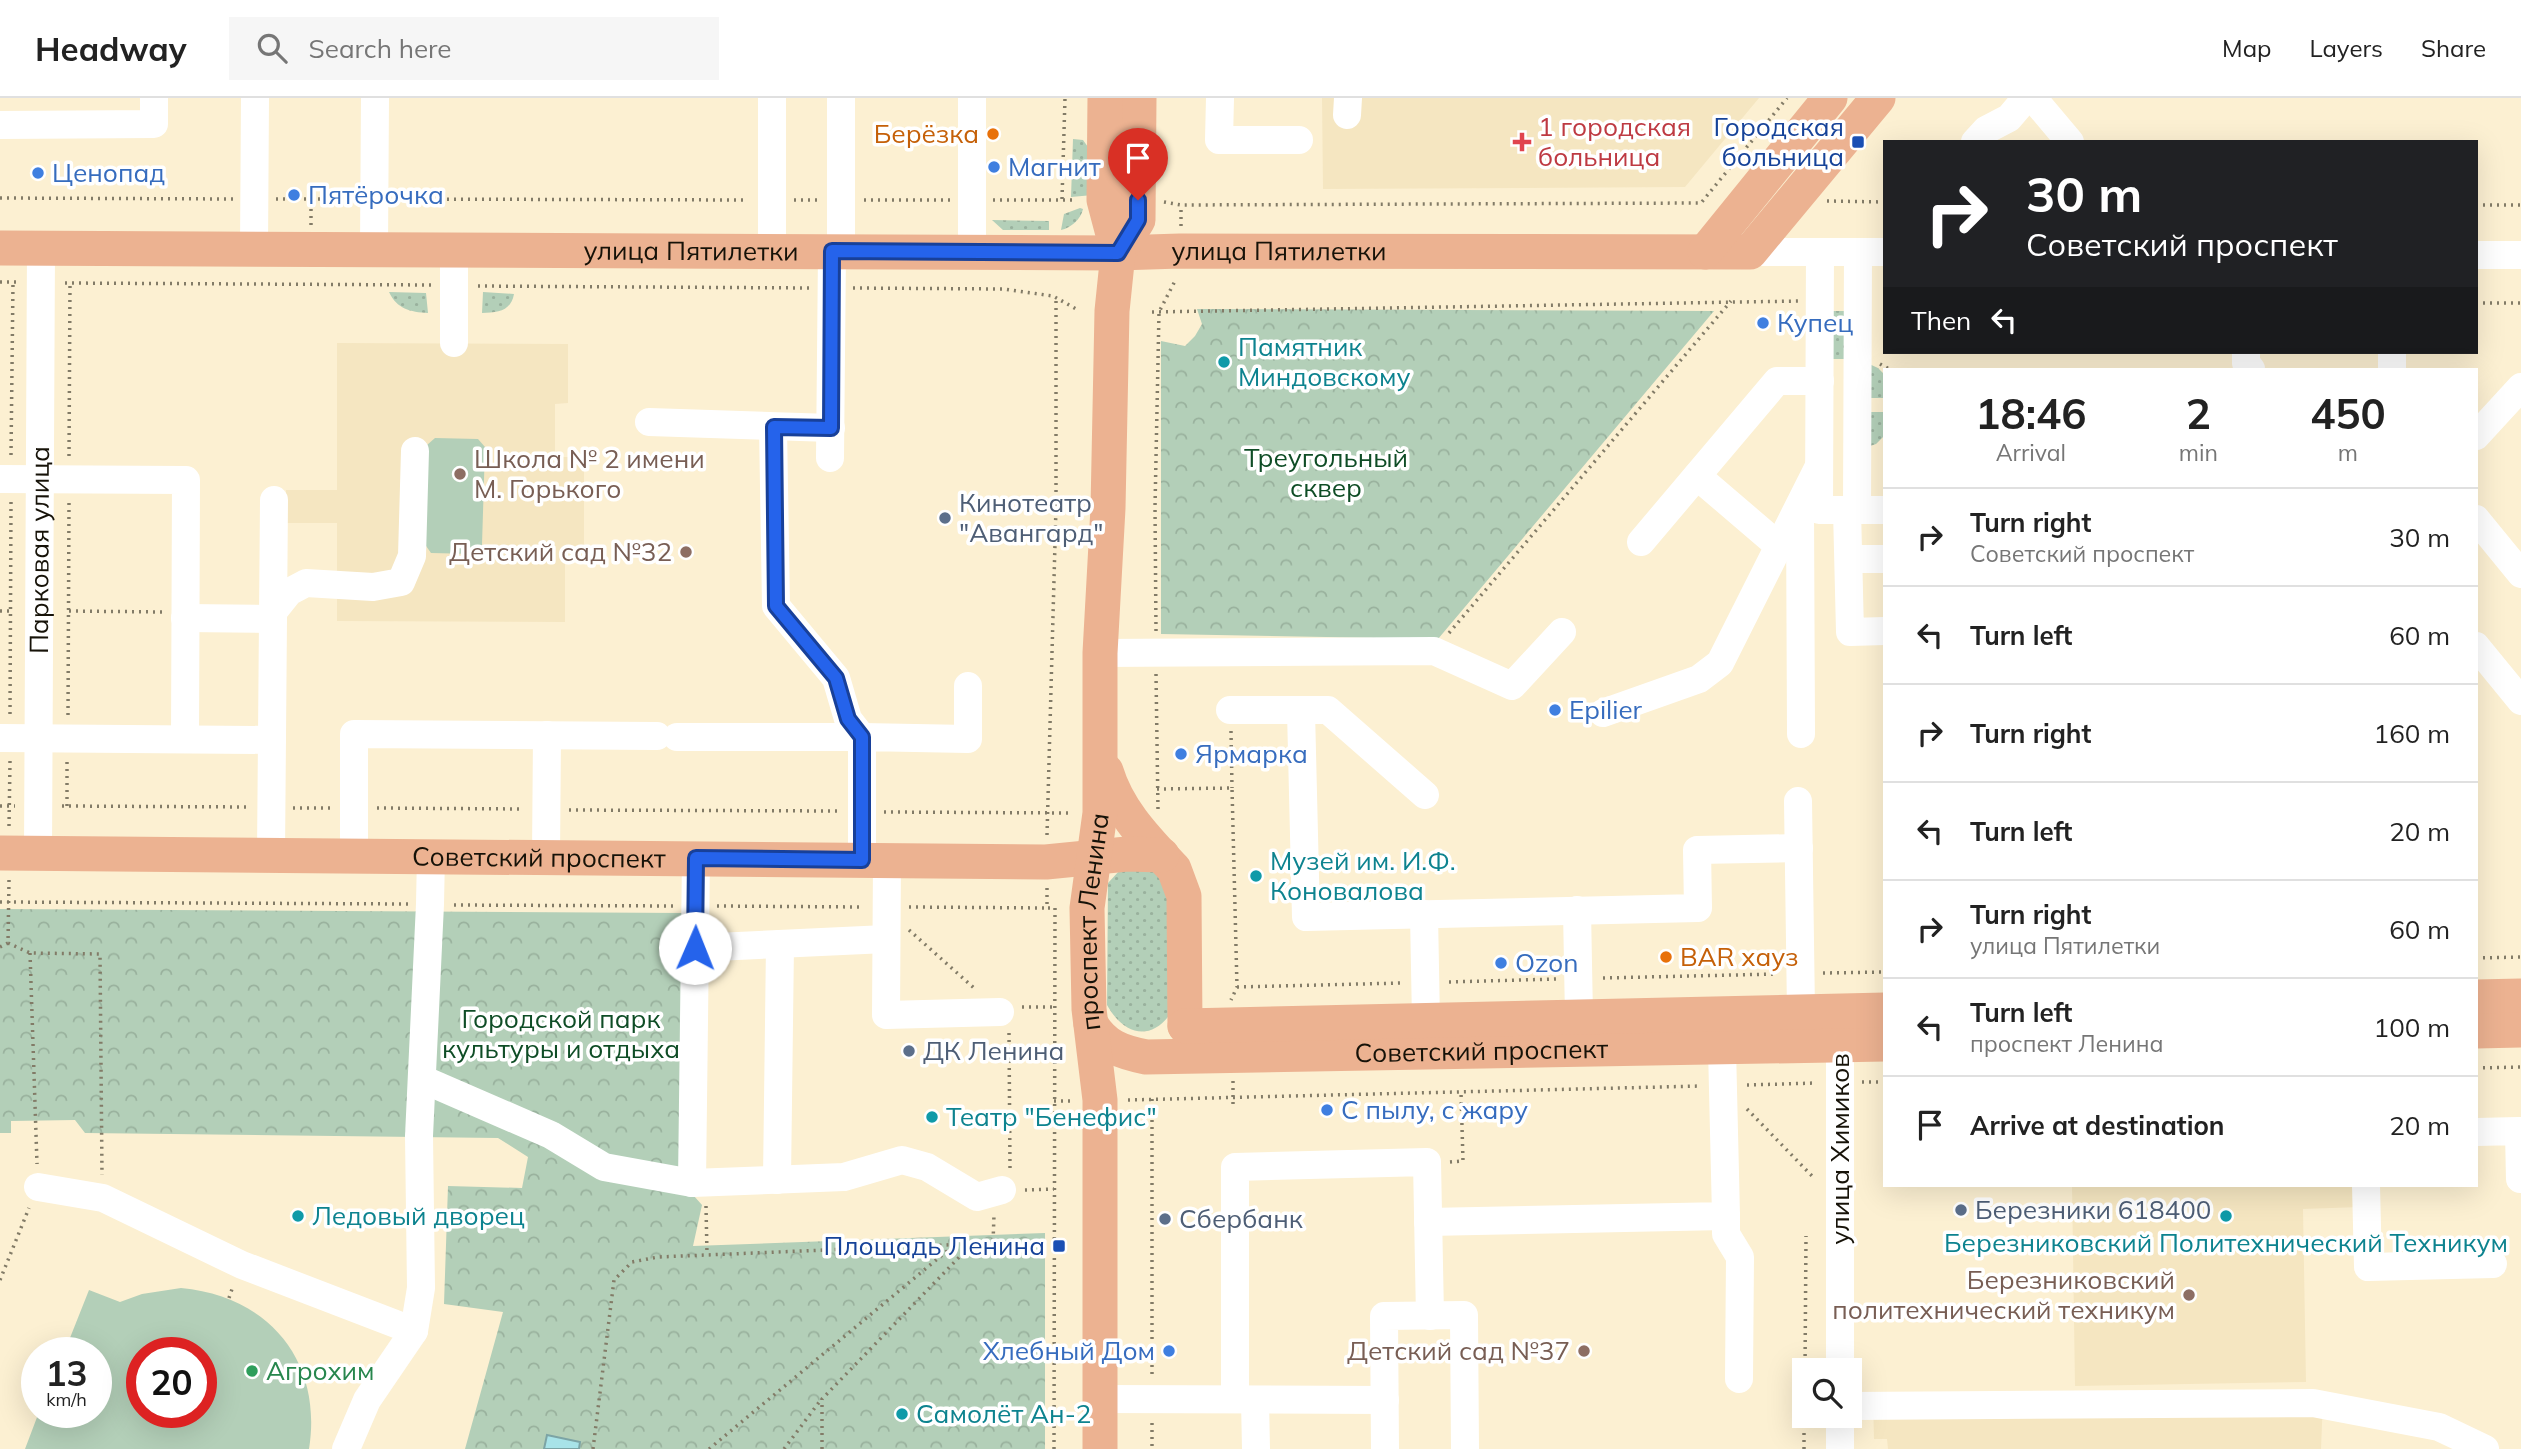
<!DOCTYPE html>
<html lang="en">
<head>
<meta charset="utf-8">
<style>
	:root { --surface:#fff; --page:#f6f6f6; --text:#222; --muted:#767676; --line:#e0e0e0 }
	body { margin:0; font-family:Mulish,sans-serif; background:var(--page); color:var(--text); height:100vh; display:flex; flex-direction:column; font-size:26px; white-space:nowrap }
	* { box-sizing:border-box; margin:0 }
	p { font-size:23px; color:var(--muted) }
	.icon { flex:none; width:38px; height:38px; fill:none; stroke:currentColor; stroke-width:2; stroke-linecap:round; stroke-linejoin:round }
	.map { position:relative; flex:1; overflow:hidden }
	.drawer { position:absolute; left:1883px; top:270px; width:595px; height:819px; display:flex; flex-direction:column; background:var(--surface); border-radius:0px; box-shadow:0 7px 28px #0002 }
	.drawer>* { flex:none }
	.top-card { position:absolute; left:1883px; top:42px; width:595px; height:214px; border-radius:0px; box-shadow:0 7px 28px #0002; background:#202124; color:#fff; overflow:hidden }
	.tools { position:absolute; left:1792px; top:1260px; display:grid; gap:14px }
	.tools a { display:grid; place-items:center; width:70px; height:70px; border-radius:0px; background:var(--surface); box-shadow:0 7px 28px #0002; font-size:35px }
	.speed { position:absolute; left:21px; top:1239px; display:flex; gap:14px; font-size:35px; font-weight:700; text-align:center }
	.speed>* { display:grid; place-content:center; width:91px; height:91px; border-radius:50%; background:var(--surface); box-shadow:0 7px 28px #0002; line-height:1 }
	.speed small { font-size:18px; font-weight:400 }
	.speed .limit { border:10px solid #d22; background:#fff; color:#111 }
	.pin { position:absolute; display:grid; place-items:center; width:60px; height:60px; color:#fff; margin:-72px -30px; border-radius:50% 50% 50% 0; rotate:-45deg; box-shadow:0 0 7px #0007 }
	.pin .icon { rotate:45deg }
	.me { position:absolute; width:77px; margin:-38px; rotate:1deg; stroke-linejoin:round; filter:drop-shadow(0 0 5px #0008) }
	.turn { display:flex; align-items:center; gap:24px; height:147px; padding:0 28px; font-size:32px }
	.turn .icon { width:91px; height:91px; stroke-width:2.5 }
	.turn b { display:block; font-size:49px; line-height:60px }
	.then { display:flex; align-items:center; height:66px; padding:0 28px; background:#0003; gap:14px; font-size:26px }
	.eta { display:flex; justify-content:space-evenly; align-items:center; height:119px; text-align:center }
	.eta b { font-size:42px; font-weight:700; line-height:49px }
	ul { padding:0; list-style:none }
	li { display:flex; align-items:center; gap:21px; height:98px; padding:0 28px; border-top:2px solid var(--line) }
	li div { flex:1 }
	li b { display:block; font-size:26px }
	li em { font-style:normal }
	header { display:flex; align-items:center; gap:42px; box-sizing:border-box; height:98px; padding:0 35px; background:var(--surface); border-bottom:2px solid var(--line) }
	header strong { font-size:33px }
	nav { display:flex; gap:38px; margin-inline-start:auto; font-size:24px }
	.search { width:490px; height:63px; background:var(--page); display:flex; align-items:center; gap:18px; box-sizing:border-box; padding:0 24px; border-radius:0px; color:var(--muted); font-size:26px }
	.map>svg:first-child { display:block }
</style>
</head>
<body>
<header>
<strong>Headway</strong>
<div class="search"><svg class="icon" aria-label="search" viewBox="0 0 24 24"><circle cx="10" cy="10" r="6"/><path d="M15 15l6 6"/></svg>Search here</div>
<nav><a>Map</a><a>Layers</a><a>Share</a></nav>
</header>
<div class="map">
<svg width="2521" height="1351" viewBox="0 0 2521 1351">
	<defs>
		<pattern id="grass-dots" width="8" height="8" patternUnits="userSpaceOnUse" patternTransform="scale(1.75)"><rect width="8" height="8" fill="#b3cfb8"/><path d="M2 2h.1M6 6h.1" fill="none" stroke="#99b19d" stroke-width="1.8" stroke-linecap="round"/></pattern>
		<pattern id="forest-crowns" width="20" height="18" patternUnits="userSpaceOnUse" patternTransform="scale(1.75)"><rect width="20" height="18" fill="#b3cfb8"/><path d="M2 6a3 3 0 1 1 6 0M12 15a3 3 0 1 1 6 0" fill="none" stroke="#99b19d"/></pattern>
		<pattern id="water-ripples" width="26" height="14" patternUnits="userSpaceOnUse" patternTransform="scale(1.75)"><rect width="26" height="14" fill="#a8e3e8"/><path d="M2 4q2-2 4 0t4 0M15 11q2-2 4 0t4 0" fill="none" stroke="#90c2c6"/></pattern>
	</defs>
	<rect width="100%" height="100%" fill="#fcf0d2"/>
	<path fill="#f5e6c1" d="M1322,0H1759L1685,89L1323,91Z
		M337,245L568,246V305L555,306V359H584V448L565,449V524L337,523V425H286V392H337Z
		M2072,1087H2359L2360,1109L2303,1111L2306,1284L2075,1288Z
		M2323,1301L2321,1351H1888L1887,1341H1874L1873,1303Z"/>
	<path fill="url(#grass-dots)" d="M1073,41L1083,42L1088,49L1093,97L1071,99Z
		M1080,110L1083,111C1081,121 1071,130 1061,132L1064,116Z
		M992,122L1049,123V132H1003Z
		M389,194L426,195L428,215C410,214 397,211 389,194Z
		M483,194L514,196C511,213 498,215 482,215Z
		M1827,213H1851V261H1826Z
		M1867,265L1878,270L1885,277V300H1867Z
		M1867,314H1885V337L1876,346L1867,349Z
		M1142,766L1168,781L1171,915C1150,945 1123,936 1107,907L1108,785L1120,772Z"/>
	<path fill="url(#forest-crowns)" d="M1197,211L1714,213L1438,541L1161,536V243L1185,248L1195,238L1202,226Z
		M0,811L686,815V1089L702,1107L693,1148L1045,1135V1351H465L503,1214L444,1206L448,1088L522,1090L528,1059L498,1040L85,1035L75,1022L11,1023V1035H0Z"/>
	<path fill="#b3cfb8" fill-rule="evenodd" d="M435,340L478,341L485,349L482,447L474,456L431,455L424,445L427,347Z
		M181,1190C269,1198 323,1263 309,1351H25L39,1314H96V1255H64L89,1192L120,1204L142,1196ZM142,1255H201V1314H142Z"/>
	<path fill="url(#water-ripples)" stroke="#7ca4a5" stroke-width="2" d="M547,1337L580,1344L579,1351H544Z"/>
	<g fill="none" stroke-linecap="round" stroke-linejoin="round">
		<path stroke="#827b67" stroke-width="3.5" stroke-dasharray="2 5" stroke-linecap="butt" d="M0,100L233,101
			M276,101H352
			M398,101L748,102
			M1062,101L1065,0
			M794,102H818
			M864,102H951
			M993,102H1077
			M1827,103L1885,104
			M1164,104L1181,107L1701,105L1787,0
			M2476,107H2521
			M311,127V101
			M1181,128V108
			M0,184H19
			M65,185L432,187
			M478,188L810,190
			M853,190L1004,191L1053,198L1078,212
			M2476,205H2521
			M1152,214L1799,203
			M1880,266L1889,271
			M11,357L13,184
			M69,358L70,185
			M0,513H12
			M69,513L162,514
			M1156,533L1155,409L1159,214L1176,181
			M1449,535L1731,203
			M1156,576L1158,712
			M10,616L11,404
			M68,617L69,404
			M1231,633L1232,690
			M1157,691L1232,690L1237,889L1231,902
			M0,708H15
			M62,708L250,709
			M67,708V663
			M293,710H330
			M377,710L523,711
			M569,712L838,713
			M884,714L1072,715
			M9,728L10,663
			M1047,737L1056,409V201
			M9,782L8,845L30,855L100,856L102,1077
			M1047,790V810H1055L1054,1351
			M0,804L408,806
			M454,807L674,808
			M717,808L863,809
			M909,809L1047,810
			M909,832L974,890
			M0,849L8,845
			M30,855L37,1066
			M2476,860L2521,859
			M1823,875L1885,874
			M1603,880L1777,876
			M1449,884L1556,881
			M1237,889L1402,885
			M1022,909H1055
			M1009,935L1010,1071
			M1009,960H1055
			M2476,970L2521,969
			M1233,983V1008
			M1862,984H1885
			M1747,987L1816,985
			M1152,1001V1279
			M1128,1002L1701,988
			M1054,1003H1074
			M1747,1011L1815,1081
			M1450,1064L1463,1063L1461,994
			M1025,1092L1054,1091
			M706,1108L707,1156
			M0,1182L29,1110
			M229,1200L233,1188
			M1805,1272L1806,1138
			M1152,1325V1351
			M593,1351L614,1182L632,1164L658,1159L993,1145L994,1117
			M709,1351L953,1148
			M784,1351L820,1303
			M822,1351V1301L970,1148
			M1804,1351V1309"/>
		<g stroke="#fff" stroke-width="28">
			<path d="M1220,0L1219,42H1299"/>
			<path d="M2033,0L2070,44"/>
			<path d="M1347,17L1348,0"/>
			<path d="M0,27L154,26V0"/>
			<path d="M1975,44L1986,32L2009,20L2026,0"/>
			<path d="M254,151L255,0"/>
			<path d="M374,151L375,0"/>
			<path d="M454,151V245"/>
			<path d="M772,152V0"/>
			<path d="M841,153V0"/>
			<path d="M972,153V0"/>
			<path d="M1750,154H1885"/>
			<path d="M1820,154L1819,412H1885"/>
			<path d="M2476,157H2521"/>
			<path d="M2246,254V265L2251,271"/>
			<path d="M2392,271V254"/>
			<path d="M649,324L831,330"/>
			<path d="M773,329L776,508L836,580L848,621L862,639"/>
			<path d="M2476,338L2521,289"/>
			<path d="M830,360L832,153"/>
			<path d="M1697,378L1779,448"/>
			<path d="M0,381L186,382L185,641"/>
			<path d="M1847,412L1850,534L1885,533"/>
			<path d="M1857,412L1858,154"/>
			<path d="M1800,413L1801,636"/>
			<path d="M2476,421L2521,476"/>
			<path d="M1641,444L1777,283H1820"/>
			<path d="M1849,461H1885"/>
			<path d="M273,514L289,494L306,485L373,489L401,484L412,458L415,353"/>
			<path d="M185,520L273,521"/>
			<path d="M2476,548L2521,603"/>
			<path d="M1100,555L1434,553L1512,588L1562,534"/>
			<path d="M1230,612H1328L1425,697"/>
			<path d="M1301,613L1306,819L1698,810L1697,752L1799,750"/>
			<path d="M1603,615L1699,581L1720,565L1819,368"/>
			<path d="M677,639H862"/>
			<path d="M0,640L272,642"/>
			<path d="M1798,703L1801,914"/>
			<path id="s1" d="M38,755L41,150"/>
			<path d="M271,756L274,402"/>
			<path d="M354,757V636L657,638"/>
			<path d="M546,758L547,637"/>
			<path d="M862,762V639L968,641V588"/>
			<path d="M887,762L886,917L1000,914"/>
			<path d="M1577,812L1579,919"/>
			<path d="M1424,816L1426,923"/>
			<path d="M695,850L886,841"/>
			<path d="M1840,929V1272"/>
			<path d="M422,981L551,1037L604,1069L692,1085L844,1079L902,1062L927,1069L977,1099L1002,1092"/>
			<path d="M2476,1034L2519,1033L2520,1081"/>
			<path d="M777,1082L780,846"/>
			<path d="M692,1085L696,760"/>
			<path d="M2366,1087L2368,1169L2493,1166"/>
			<path d="M38,1089L103,1100L242,1167L414,1233"/>
			<path d="M1726,1118V1136L1740,1159L1739,1281"/>
			<path d="M1428,1124L1726,1118L1722,950"/>
			<path d="M1100,1301L1385,1302"/>
			<path d="M1235,1301V1069L1427,1064L1430,1218"/>
			<path d="M1255,1302L1256,1351"/>
			<path d="M1850,1308L2313,1305L2439,1329L2485,1351"/>
			<path d="M346,1351L367,1302L414,1233L421,1190L419,1038L430,806L431,757"/>
			<path d="M1385,1351L1384,1218L1464,1217L1465,1351"/>
			<path d="M1840,1351V1318"/>
		</g>
		<g stroke="#ecb291" stroke-width="35">
			<path id="s2" d="M0,150L1118,155L1180,153L1750,154L1878,0"/>
			<path d="M1705,154L1830,0"/>
			<path d="M1118,155L1138,122L1139,0"/>
			<path d="M1106,673C1118,713 1146,741 1174,771L1184,798L1185,928"/>
			<path id="s3" d="M0,755L1046,764L1127,756L1162,757"/>
			<path d="M2476,899L2521,898"/>
			<path id="s4" d="M1091,926C1104,948 1121,954 1146,959L1885,946"/>
			<path d="M1185,928L1885,912"/>
			<path d="M2476,933L2521,932"/>
			<path id="s5" d="M1100,1351V1002L1089,911L1087,810L1100,715V555L1108,410L1112,213L1118,155L1104,102L1105,0"/>
		</g>
	</g>
	<g fill="none" stroke-linecap="round" stroke-linejoin="round">
		<g stroke="#184099" stroke-width="18">
			<path id="route" d="M695,850L696,760L862,762V639L848,621L836,580L776,508L774,329L831,330L832,153L1118,155L1138,122V102"/>
		</g>
		<use href="#route" stroke="#2563eb" stroke-width="12"/>
	</g>
	<g fill="#e8710a" stroke="#fff" stroke-width="2.5">
		<circle cx="993" cy="36" r="7"/>
		<circle cx="1666" cy="859" r="7"/>
	</g>
	<path fill="#e0444e" stroke="#fff" stroke-width="2.5" d="M1518.5 33.5h7v7h7v7h-7v7h-7v-7h-7v-7h7z"/>
	<g fill="#1a4fb4" stroke="#fff" stroke-width="2.5">
		<rect x="1851" y="37" width="14" height="14" rx="3.5"/>
		<rect x="1052" y="1141" width="14" height="14" rx="3.5"/>
	</g>
	<g fill="#3f7fe0" stroke="#fff" stroke-width="2.5">
		<circle cx="994" cy="69" r="7"/>
		<circle cx="38" cy="75" r="7"/>
		<circle cx="294" cy="97" r="7"/>
		<circle cx="1763" cy="225" r="7"/>
		<circle cx="1555" cy="612" r="7"/>
		<circle cx="1181" cy="656" r="7"/>
		<circle cx="1501" cy="865" r="7"/>
		<circle cx="1327" cy="1012" r="7"/>
		<circle cx="1169" cy="1253" r="7"/>
	</g>
	<g fill="#0f9aa8" stroke="#fff" stroke-width="2.5">
		<circle cx="1224" cy="264" r="7"/>
		<circle cx="1256" cy="778" r="7"/>
		<circle cx="932" cy="1019" r="7"/>
		<circle cx="298" cy="1118" r="7"/>
		<circle cx="2226" cy="1118" r="7"/>
		<circle cx="902" cy="1316" r="7"/>
	</g>
	<g fill="#8d6e63" stroke="#fff" stroke-width="2.5">
		<circle cx="460" cy="376" r="7"/>
		<circle cx="686" cy="454" r="7"/>
		<circle cx="2189" cy="1197" r="7"/>
		<circle cx="1584" cy="1253" r="7"/>
	</g>
	<g fill="#5c6f8a" stroke="#fff" stroke-width="2.5">
		<circle cx="945" cy="420" r="7"/>
		<circle cx="909" cy="953" r="7"/>
		<circle cx="1961" cy="1112" r="7"/>
		<circle cx="1165" cy="1121" r="7"/>
	</g>
	<circle fill="#2e9e5b" stroke="#fff" stroke-width="2.5" cx="252" cy="1273" r="7"/>
	<g text-anchor="middle" stroke-width="7" stroke-linejoin="round" paint-order="stroke">
		<g font-size="26" fill="#be3a42" stroke="#fff" text-anchor="start">
			<text x="1538" y="38">1 городская<tspan x="1538" dy="30">больница</tspan></text>
		</g>
		<g font-size="26" fill="#164399" stroke="#fff" text-anchor="end">
			<text x="1844" y="38">Городская<tspan x="1844" dy="30">больница</tspan></text>
			<text x="1045" y="1157">Площадь Ленина</text>
		</g>
		<g font-size="26" fill="#c56008" stroke="#fff" text-anchor="end">
			<text x="979" y="45">Берёзка</text>
			<text x="1680" y="868" text-anchor="start">BAR хауз</text>
		</g>
		<g font-size="26" fill="#366cbe" stroke="#fff" text-anchor="start">
			<text x="1008" y="78">Магнит</text>
			<text x="52" y="84">Ценопад</text>
			<text x="308" y="106">Пятёрочка</text>
			<text x="1777" y="234">Купец</text>
			<text x="1569" y="621">Epilier</text>
			<text x="1195" y="665">Ярмарка</text>
			<text x="1515" y="874">Ozon</text>
			<text x="1341" y="1021">С пылу, с жару</text>
			<text x="1155" y="1262" text-anchor="end">Хлебный Дом</text>
		</g>
		<g font-size="26" fill="#161208" stroke="#fff">
			<text dy="9" stroke="none"><textPath href="#s2" startOffset="691">улица Пятилетки</textPath></text>
			<text dy="9" stroke="none"><textPath href="#s2" startOffset="1279">улица Пятилетки</textPath></text>
			<text dy="9" stroke="none"><textPath href="#s1" startOffset="303">Парковая улица</textPath></text>
			<text dy="9" stroke="none"><textPath href="#s3" startOffset="539">Советский проспект</textPath></text>
			<text dy="9" stroke="none"><textPath href="#s5" startOffset="528">проспект Ленина</textPath></text>
			<text dy="9" stroke="none"><textPath href="#s4" startOffset="402">Советский проспект</textPath></text>
			<text transform="translate(1840 1051) rotate(-90)" y="9">улица Химиков</text>
		</g>
		<g font-size="26" fill="#0d838f" stroke="#fff" text-anchor="start">
			<text x="1238" y="258">Памятник<tspan x="1238" dy="30">Миндовскому</tspan></text>
			<text x="1270" y="772">Музей им. И.Ф.<tspan x="1270" dy="30">Коновалова</tspan></text>
			<text x="946" y="1028">Театр "Бенефис"</text>
			<text x="312" y="1127">Ледовый дворец</text>
			<text x="2226" y="1154" text-anchor="middle">Березниковский Политехнический Техникум</text>
			<text x="916" y="1325">Самолёт Ан-2</text>
		</g>
		<g font-size="26" fill="#0f4d26" stroke="#fff">
			<text x="1326" y="369">Треугольный<tspan x="1326" dy="30">сквер</tspan></text>
			<text x="561" y="930">Городской парк<tspan x="561" dy="30">культуры и отдыха</tspan></text>
		</g>
		<g font-size="26" fill="#785e54" stroke="#fff" text-anchor="end">
			<text x="474" y="370" text-anchor="start">Школа № 2 имени<tspan x="474" dy="30">М. Горького</tspan></text>
			<text x="672" y="463">Детский сад №32</text>
			<text x="2175" y="1191">Березниковский<tspan x="2175" dy="30">политехнический техникум</tspan></text>
			<text x="1570" y="1262">Детский сад №37</text>
		</g>
		<g font-size="26" fill="#4e5e75" stroke="#fff" text-anchor="start">
			<text x="959" y="414">Кинотеатр<tspan x="959" dy="30">"Авангард"</tspan></text>
			<text x="923" y="962">ДК Ленина</text>
			<text x="1975" y="1121">Березники 618400</text>
			<text x="1179" y="1130">Сбербанк</text>
		</g>
		<g font-size="26" fill="#27864d" stroke="#fff" text-anchor="start">
			<text x="266" y="1282">Агрохим</text>
		</g>
	</g>
</svg>
<div class="tools">
<a><svg class="icon" aria-label="search" viewBox="0 0 24 24"><circle cx="10" cy="10" r="6"/><path d="M15 15l6 6"/></svg></a>
</div>
<div class="speed"><div>13<small>km/h</small></div><div class="limit">20</div></div>
<div class="pin" style="left:1138px;top:102px;background:#d93025"><svg class="icon" aria-label="arrive" viewBox="0 0 24 24"><path d="M6 21V4h12l-3 4 3 4H6"/></svg></div>
<svg class="me" style="left:695px;top:850px" viewBox="-20 -20 40 40"><circle r="19" fill="#fff"/><path d="M0-13L10 11 0 6-10 11z" fill="#2563eb"/></svg>
<div class="top-card">
<div class="turn"><svg class="icon" aria-label="right" viewBox="0 0 24 24"><path d="M7 20v-9h11M14 6l5 5-5 5"/></svg><div><b>30 m</b>Советский проспект</div></div>
<div class="then">Then<svg class="icon" aria-label="left" viewBox="0 0 24 24"><path d="M17 20v-9H6M10 6l-5 5 5 5"/></svg></div>
</div>
<section class="drawer">
<div class="eta">
<div><b>18:46</b><p>Arrival</p></div>
<div><b>2</b><p>min</p></div>
<div><b>450</b><p>m</p></div>
</div>
<ul>
<li><svg class="icon" aria-label="right" viewBox="0 0 24 24"><path d="M7 20v-9h11M14 6l5 5-5 5"/></svg><div><b>Turn right</b><p>Советский проспект</p></div><em>30 m</em></li>
<li><svg class="icon" aria-label="left" viewBox="0 0 24 24"><path d="M17 20v-9H6M10 6l-5 5 5 5"/></svg><div><b>Turn left</b></div><em>60 m</em></li>
<li><svg class="icon" aria-label="right" viewBox="0 0 24 24"><path d="M7 20v-9h11M14 6l5 5-5 5"/></svg><div><b>Turn right</b></div><em>160 m</em></li>
<li><svg class="icon" aria-label="left" viewBox="0 0 24 24"><path d="M17 20v-9H6M10 6l-5 5 5 5"/></svg><div><b>Turn left</b></div><em>20 m</em></li>
<li><svg class="icon" aria-label="right" viewBox="0 0 24 24"><path d="M7 20v-9h11M14 6l5 5-5 5"/></svg><div><b>Turn right</b><p>улица Пятилетки</p></div><em>60 m</em></li>
<li><svg class="icon" aria-label="left" viewBox="0 0 24 24"><path d="M17 20v-9H6M10 6l-5 5 5 5"/></svg><div><b>Turn left</b><p>проспект Ленина</p></div><em>100 m</em></li>
<li><svg class="icon" aria-label="arrive" viewBox="0 0 24 24"><path d="M6 21V4h12l-3 4 3 4H6"/></svg><div><b>Arrive at destination</b></div><em>20 m</em></li>
</ul>
</section>
</div>
</body>
</html>
